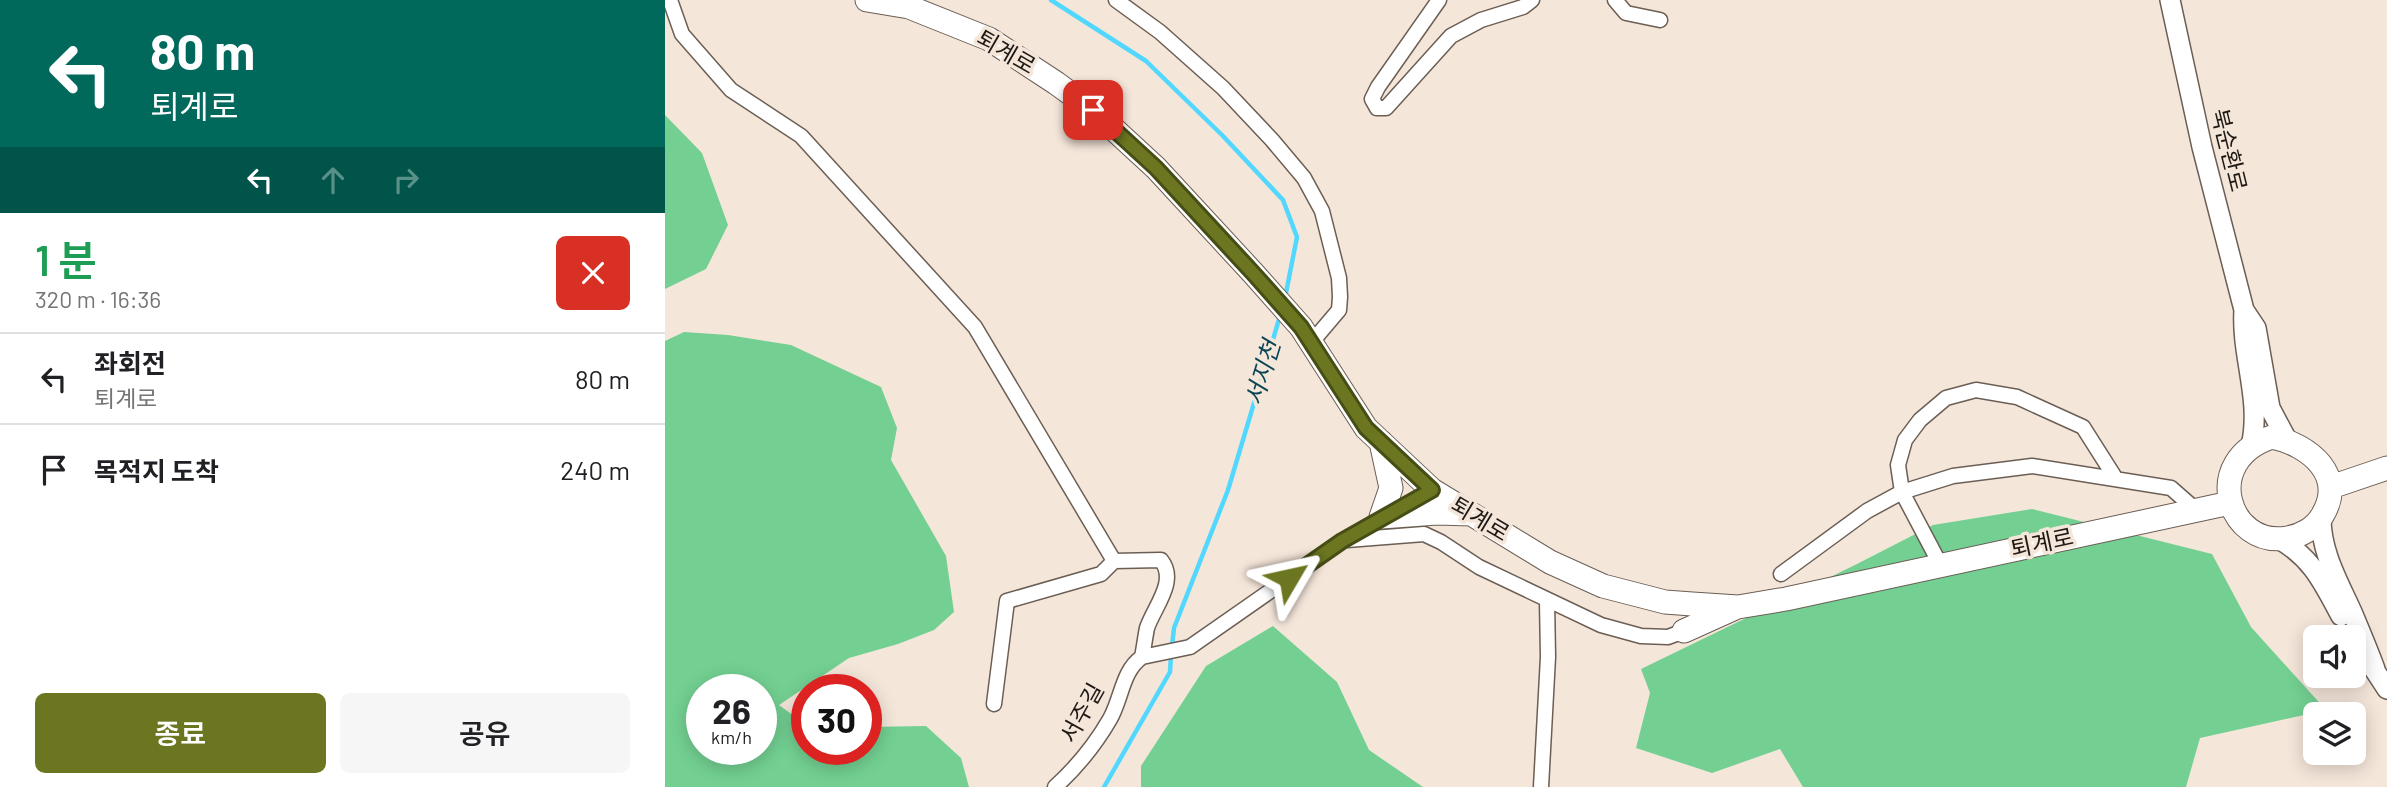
<!DOCTYPE html>
<html lang="ko">
<head>
<meta charset="utf-8">
<style>
	:root { --surface:#fff; --page:#f6f6f6; --text:#202124; --muted:#757577; --line:#e0e0e0; --accent:#6c7620 }
	body { margin:0; font-family:Barlow,"Noto Sans KR",sans-serif; background:var(--page); color:var(--text); height:100vh; display:flex; flex-direction:column; font-size:26px; white-space:nowrap }
	* { box-sizing:border-box; margin:0 }
	p { font-size:23px; color:var(--muted) }
	.icon { flex:none; width:38px; height:38px; fill:none; stroke:currentColor; stroke-width:2; stroke-linecap:round; stroke-linejoin:round }
	.map { position:relative; flex:1; overflow:hidden }
	.details { display:flex; flex-direction:column; background:var(--surface); width:665px }
	.details>* { flex:none }
	.guide { background:#00695c; color:#fff; overflow:hidden }
	.fabs { position:absolute; left:1638px; top:625px; display:grid; gap:14px }
	.fabs a { display:grid; place-items:center; width:63px; height:63px; border-radius:10px; background:var(--surface); box-shadow:0 4px 18px #0003; font-size:35px }
	.speed { position:absolute; left:21px; top:674px; display:flex; gap:14px; font-size:35px; font-weight:700; text-align:center }
	.speed>* { display:grid; place-content:center; width:91px; height:91px; border-radius:50%; background:var(--surface); box-shadow:0 4px 18px #0003; line-height:1 }
	.speed small { font-size:18px; font-weight:400 }
	.speed .limit { border:10px solid #d22; background:#fff; color:#111 }
	.pin { position:absolute; display:grid; place-items:center; width:60px; height:60px; color:#fff; margin:-30px; border-radius:14px; box-shadow:0 4px 10px #0006 }
	.me { position:absolute; width:77px; margin:-38px; rotate:54deg; stroke-linejoin:round; filter:drop-shadow(0 0 5px #0008) }
	.turn { display:flex; align-items:center; gap:24px; height:147px; padding:0 35px; font-size:32px }
	.turn .icon { width:91px; height:91px; stroke-width:2.5 }
	.turn b { display:block; font-size:49px; line-height:60px }
	.lanes { display:flex; align-items:center; height:66px; padding:0 35px; background:#0003; justify-content:center; gap:35px; direction:ltr }
	.lanes .off { opacity:.35 }
	.round { display:grid; place-items:center; flex:none; width:74px; height:74px; border-radius:10px; background:var(--page) }
	.overview { display:flex; align-items:center; justify-content:space-between; height:119px; padding:0 35px }
	h1 { font-size:42px; font-weight:600; line-height:52px; color:#1e9e55 }
	.button { display:flex; gap:14px; margin-top:auto; padding:14px 35px }
	.button a { flex:1; height:80px; border-radius:10px; background:var(--accent); color:#fff; font-size:28px; font-weight:600; line-height:80px; text-align:center }
	.button a+a { background:var(--page); color:var(--text) }
	ul { padding:0; list-style:none }
	li { display:flex; align-items:center; gap:21px; height:91px; padding:0 35px; border-top:2px solid var(--line) }
	li div { flex:1 }
	li b { display:block; font-size:26px }
	li em { font-style:normal }
	main { display:flex; flex:1; min-height:0 }
	.map>svg:first-child { display:block }
</style>
</head>
<body>
<main>
<section class="details">
<div class="guide">
<div class="turn"><svg class="icon" aria-label="left" viewBox="0 0 24 24"><path d="M17 20v-9H6M10 6l-5 5 5 5"/></svg><div><b>80 m</b>퇴계로</div></div>
<div class="lanes"><svg class="icon" aria-label="left" viewBox="0 0 24 24"><path d="M17 20v-9H6M10 6l-5 5 5 5"/></svg><svg class="icon off" aria-label="ahead" viewBox="0 0 24 24"><path d="M12 20V5M6 11l6-6 6 6"/></svg><svg class="icon off" aria-label="right" viewBox="0 0 24 24"><path d="M7 20v-9h11M14 6l5 5-5 5"/></svg></div>
</div>
<div class="overview"><div><h1>1 분</h1><p>320 m · 16:36</p></div><a class="round" style="background:#d93025;color:#fff"><svg class="icon" aria-label="close" viewBox="0 0 24 24"><path d="M6 6l12 12M18 6L6 18"/></svg></a></div>
<ul>
<li><svg class="icon" aria-label="left" viewBox="0 0 24 24"><path d="M17 20v-9H6M10 6l-5 5 5 5"/></svg><div><b>좌회전</b><p>퇴계로</p></div><em>80 m</em></li>
<li><svg class="icon" aria-label="arrive" viewBox="0 0 24 24"><path d="M6 21V4h12l-3 4 3 4H6"/></svg><div><b>목적지 도착</b></div><em>240 m</em></li>
</ul>
<div class="button"><a>종료</a><a>공유</a></div>
</section>
<div class="map">
<svg width="1722" height="787" viewBox="0 0 1722 787">
	<rect width="100%" height="100%" fill="#f5e6da"/>
	<path fill="#73d092" fill-rule="evenodd" d="M0,115L37,153L63,225L41,269L0,289Z
		M19,332L63,335L126,345L216,387L232,428L226,460L281,556L289,612L269,630L233,644L184,658L114,705L133,719L142,720V749H201V727L261,726L296,758L304,787H0V341ZM37,690H96V749H37Z
		M1367,509L1547,554L1586,627L1661,710L1535,738L1521,787H1138L1115,749L1047,773L971,748L985,693L976,669L1190,565L1268,525Z
		M608,626L672,682L704,750L758,787H476V766L541,666Z"/>
	<g fill="none" stroke-linecap="round" stroke-linejoin="round">
		<path stroke="#52d8fe" stroke-width="4.5" d="M386,0L481,61L557,135L618,200L632,237L620,298
			M507,646L509,628L563,490L615,316
			M439,787L505,672L506,655"/>
		<g stroke="#6b5e54" stroke-width="17">
			<path id="street" d="M5,0L17,34L66,90L136,136L310,327L449,561
				M451,0L495,32L558,88L607,140L639,178L657,211L674,278L675,297L674,310L646,343
				M774,0L713,87L707,99L712,108H721L786,36L816,20L858,7L867,0
				M950,0L961,13L995,20
				M682,540L759,534L776,542L814,567L936,625L976,636L1003,637L1019,631L1021,626
				M1275,564L1237,492L1233,465L1240,440L1255,420L1281,398L1311,390L1352,397L1418,427L1451,479
				M1116,574L1202,511L1237,492L1288,476L1367,466L1506,488L1531,510
				M329,704L342,601L436,574L449,561L496,560C513,581 489,607 482,628C480,638 479,647 477,657L525,647L677,541L767,490
				M390,787C412,767 430,745 445,719C457,698 457,671 477,657
				M876,787L883,657L882,601"/>
		</g>
		<g stroke="#6b5e54" stroke-width="22">
			<path id="secondary" d="M1505,0L1537,147L1579,310
				M1586,446C1597,400 1576,356 1579,310L1591,328L1605,408L1622,440
				M1656,518C1656,552 1673,581 1687,612C1695,631 1703,650 1710,669
				M1614,539C1648,559 1658,583 1676,616
				M1703,660L1722,689"/>
		</g>
		<g stroke="#6b5e54" stroke-width="25">
			<path id="primary" d="M202,0L244,7L324,39L391,83L428,110L491,168L588,273L636,327L701,428L767,490L885,562L938,586L1000,602L1027,604L1073,607L1121,599L1565,503
				M1607,437C1645,445 1682,476 1657,516C1650,528 1636,536 1622,538C1563,548 1535,460 1607,437Z
				M716,442L726,488L716,517L772,513L806,514
				M1666,487L1722,468
				M1019,631L1070,608"/>
		</g>
		<use href="#street" stroke="#fff" stroke-width="14"/>
		<use href="#secondary" stroke="#fff" stroke-width="19"/>
		<use href="#primary" stroke="#fff" stroke-width="23"/>
	</g>
	<g fill="none" stroke-linecap="round" stroke-linejoin="round">
		<g stroke="#464d15" stroke-width="18">
			<path id="route" d="M428,110L491,168L588,273L636,327L701,428L767,490L677,541L624,578"/>
		</g>
		<use href="#route" stroke="#6c7620" stroke-width="12"/>
	</g>
	<g text-anchor="middle" stroke-width="7" stroke-linejoin="round" paint-order="stroke">
		<g font-size="23" fill="#1e1915" stroke="#f5e6da">
			<text transform="translate(341 52) rotate(30)" y="8">퇴계로</text>
			<text transform="translate(1564 150) rotate(76)" y="8">북순환로</text>
			<text transform="translate(815 519) rotate(31)" y="8">퇴계로</text>
			<text transform="translate(1377 543) rotate(-12)" y="8">퇴계로</text>
			<text transform="translate(417 713) rotate(-61)" y="8">서주길</text>
		</g>
		<g font-size="24" font-style="italic" fill="#0a4656" stroke="#f5e6da">
			<text transform="translate(598 373) rotate(-73)" y="8">서지천</text>
		</g>
	</g>
</svg>
<div class="fabs">
<a><svg class="icon" aria-label="sound" viewBox="0 0 24 24"><path d="M4 9h4l5-4v14l-5-4H4zM17 9q2 3 0 6"/></svg></a>
<a><svg class="icon" aria-label="layers" viewBox="0 0 24 24"><path d="M12 4l9 5-9 5-9-5zM3 14l9 5 9-5"/></svg></a>
</div>
<div class="speed"><div>26<small>km/h</small></div><div class="limit">30</div></div>
<div class="pin" style="left:428px;top:110px;background:#d93025"><svg class="icon" aria-label="arrive" viewBox="0 0 24 24"><path d="M6 21V4h12l-3 4 3 4H6"/></svg></div>
<svg class="me" style="left:624px;top:578px" viewBox="-20 -20 40 40"><path d="M0-17L14 15 0 8-14 15z" fill="#6c7620" stroke="#fff" stroke-width="4"/></svg>
</div>
</main>
</body>
</html>
